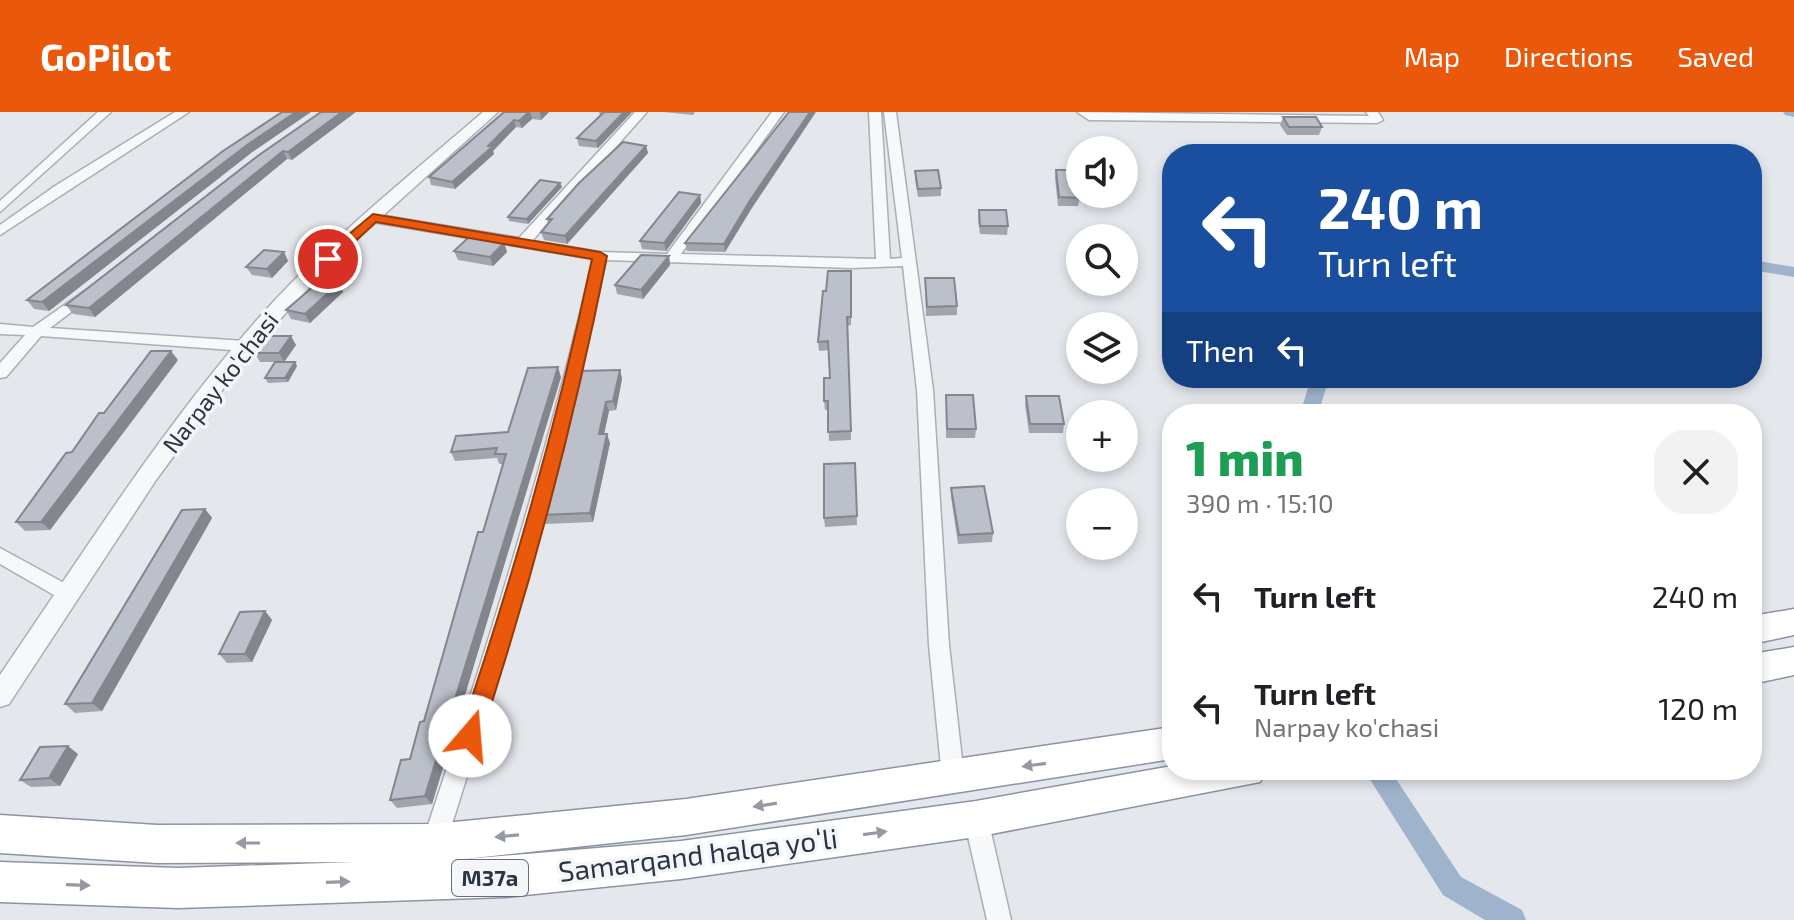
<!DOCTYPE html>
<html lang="en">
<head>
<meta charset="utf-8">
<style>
	:root { --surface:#fff; --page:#f2f2f2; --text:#202124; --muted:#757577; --accent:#ea580c }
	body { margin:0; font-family:"Exo 2",sans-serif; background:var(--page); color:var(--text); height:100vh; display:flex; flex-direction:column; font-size:30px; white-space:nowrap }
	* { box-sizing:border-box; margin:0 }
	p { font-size:26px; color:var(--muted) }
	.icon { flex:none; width:44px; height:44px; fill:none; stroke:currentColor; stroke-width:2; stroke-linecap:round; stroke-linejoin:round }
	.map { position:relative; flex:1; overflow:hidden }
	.sheet { position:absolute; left:1162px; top:292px; width:600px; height:376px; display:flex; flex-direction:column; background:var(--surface); border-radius:32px; box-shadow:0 4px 12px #0003 }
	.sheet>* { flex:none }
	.top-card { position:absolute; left:1162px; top:32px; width:600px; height:244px; border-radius:32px; box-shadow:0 4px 12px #0003; background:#1a4fa0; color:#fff; overflow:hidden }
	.fabs { position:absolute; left:1066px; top:24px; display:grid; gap:16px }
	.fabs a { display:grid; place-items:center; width:72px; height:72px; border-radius:50%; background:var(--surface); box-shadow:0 4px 12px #0003; font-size:40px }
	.pin { position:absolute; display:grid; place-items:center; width:68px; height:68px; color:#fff; margin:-34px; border:4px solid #fff; border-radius:50%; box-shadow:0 2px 8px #0007 }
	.me { position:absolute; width:88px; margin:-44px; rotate:18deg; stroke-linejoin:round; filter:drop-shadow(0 0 6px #0008) }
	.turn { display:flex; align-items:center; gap:28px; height:168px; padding:0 24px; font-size:36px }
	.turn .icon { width:104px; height:104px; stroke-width:2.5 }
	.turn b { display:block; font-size:56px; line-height:68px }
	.then { display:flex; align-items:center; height:76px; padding:0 24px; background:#0003; gap:16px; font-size:30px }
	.round { display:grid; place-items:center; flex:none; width:84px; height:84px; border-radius:32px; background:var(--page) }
	.headline { display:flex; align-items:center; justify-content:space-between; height:136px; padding:0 24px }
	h1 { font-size:48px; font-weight:800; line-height:60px; color:#1e9e55 }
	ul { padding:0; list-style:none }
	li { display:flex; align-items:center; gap:24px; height:112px; padding:0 24px }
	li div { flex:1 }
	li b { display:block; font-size:30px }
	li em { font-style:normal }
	header { display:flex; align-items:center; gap:48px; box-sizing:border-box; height:112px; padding:0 40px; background:var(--accent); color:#fff }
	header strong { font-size:38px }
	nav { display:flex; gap:44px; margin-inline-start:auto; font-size:28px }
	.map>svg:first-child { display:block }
</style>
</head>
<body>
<header>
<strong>GoPilot</strong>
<nav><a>Map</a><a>Directions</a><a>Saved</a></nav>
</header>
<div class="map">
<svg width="1794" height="808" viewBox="0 0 1794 808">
	<rect width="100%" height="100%" fill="#e4e7ec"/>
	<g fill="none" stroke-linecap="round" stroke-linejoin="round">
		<path fill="#9fb4cc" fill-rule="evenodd" d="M1783,0H1794V5L1785,3Z
			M1752,148L1794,155V165L1752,158Z
			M1311,266H1329L1318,302H1300Z
			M1364,658H1390L1461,765L1522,798L1526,808H1485L1443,783Z"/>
		<g stroke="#a9aeb7" stroke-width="3">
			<path id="minor" d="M98,0H111L0,100V89Z
				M175,0H189L0,123V113L55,74Z
				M635,0H647L532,129L600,140L667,142L772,0H784L681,142L876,147L869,0H881L890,147L902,146L884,0H896L933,278L949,533L964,665L961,672L953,675L945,672L942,665L929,533L917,278L903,154L851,156L606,148C564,346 507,539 446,731L442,739L434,742L426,739L422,731C487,538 547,345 593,147L373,110L366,106L373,102L519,126Z
				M1077,0L1369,4L1366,0H1378L1383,8L1377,11L1089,8Z
				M86,178L91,179V185L50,216L245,229L253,234L245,239L41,224L6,265L0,266V251L25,223L0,222V212L33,215Z
				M0,436L75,477L78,482L75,487H61L0,452Z
				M976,696L984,699L988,707L1011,808H987L964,707L968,699Z"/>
		</g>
		<g stroke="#a9aeb7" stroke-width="3">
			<path id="tertiary" d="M483,0H498L337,145L251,239L156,368L9,592L0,595V563C84,440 164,312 264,200C330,127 408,65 483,0Z"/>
		</g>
		<g stroke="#8b94a3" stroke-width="3">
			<path id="trunk" d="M1794,497V523L1752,532V504Z
				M1794,535V563L1752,572V542Z
				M1172,615V647L686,723L465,747L681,729L976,689L1172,654V658H1266L1260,670L976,725L681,767L505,785L178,796L0,790V750L178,756L355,750L157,751L0,741V703L157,713L434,712L686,687Z"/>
		</g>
		<use href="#minor" fill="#f7f8fa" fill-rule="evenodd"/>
		<use href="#tertiary" fill="#f7f8fa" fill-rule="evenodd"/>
		<use href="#trunk" fill="#fff" fill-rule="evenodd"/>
	</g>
	<path fill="#a1a5ae" d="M321,0L292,48L287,47L95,205L73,202L66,193Z
		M504,0H549L541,8L532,7L522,16L516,15L493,39L494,42L455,77L431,73L429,65Z
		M599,0H632L598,36L579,34L577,26L600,3Z
		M663,0H695L693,3Z
		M1283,5L1322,15L1319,23H1287L1280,13Z
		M646,34L648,41L567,132L544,128L541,120L548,112L547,107Z
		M251,41L49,199L34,197L27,188Z
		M1056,58L1080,86L1078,94H1058L1055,66Z
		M915,59L941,76V84L918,85L915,68Z
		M560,71L562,75L528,112L509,109L508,105Z
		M700,83L701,91L666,139L642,137L640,129Z
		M979,98L1008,114L1007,123L980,122L978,107Z
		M750,99L725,140L687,139L685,131Z
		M504,131L507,140L493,154L458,148L454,139Z
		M284,140L288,149L272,166L252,163L246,155Z
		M669,144L670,153L643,187L617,182L615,173Z
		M851,159V213L848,214L851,328L829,329L828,298H825L824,289L830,266L829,238L819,239L818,230L826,179Z
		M925,166L957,194V203L926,204Z
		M339,171L343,180L310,211L291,207L286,198Z
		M296,233L284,250H295L297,254L288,270L268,271L265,266L281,250H260L255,241Z
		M178,248L50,418L25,419L16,410L104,301Z
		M620,258L622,267L616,298L609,299L604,322L610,331L593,410L544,412L541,403Z
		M561,265L432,692L397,696L390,688L410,647L424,609L504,352H499L497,346L455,349L451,340L508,320Z
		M946,283L976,317L975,326H946Z
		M1026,284L1064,312L1063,321H1029L1025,293Z
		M855,351L857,413L825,415L824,406Z
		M951,376L993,421L992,430L958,432L951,385Z
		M205,397L212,406L102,599L75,601L65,592Z
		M265,499L272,508L252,550L227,551L219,542Z
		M78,642L60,674L31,675L20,668Z"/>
	<path fill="#83868d" d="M296,0H311L251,41L49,199L42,190L247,33Z
		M342,0H356L292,48L288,40Z
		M530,0L532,7L522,16L519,9Z
		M540,0H549L541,8Z
		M624,0H632L598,36L596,29Z
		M810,0H816L750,99L725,140L724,132L749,90Z
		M514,8L516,15L493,39L494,42L455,77L452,70Z
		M646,34L648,41L567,132L565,124Z
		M283,39L287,47L95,205L89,196Z
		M560,71L562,75L528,112L527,107Z
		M700,83L701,91L666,139L664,131Z
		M504,131L507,140L493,154L490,145Z
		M284,140L288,149L272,166L267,157Z
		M669,144L670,153L643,187L641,178Z
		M339,171L343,180L310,211L305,202Z
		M291,224L296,233L284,250L279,241Z
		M171,239L178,248L50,418L41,410Z
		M295,250L297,254L288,270L285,266Z
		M558,255L561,265L432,692L425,684Z
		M620,258L622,267L616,298L613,289Z
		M606,290L609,299L602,331L599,322Z
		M607,322L610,331L593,410L590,401Z
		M205,397L212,406L102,599L92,591Z
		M265,499L272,508L252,550L245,542Z
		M68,634L78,642L60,674L49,666Z"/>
	<path fill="#bbc0ca" stroke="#83868d" stroke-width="2" d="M282,0H296L247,33L42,190L27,188L223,39Z
		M321,0H342L288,40L283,39L89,196L66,193L259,43Z
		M504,0H529L519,9L514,8L488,34L492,35L452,70L429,65Z
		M604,0H624L596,29L577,26Z
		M789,0H810L749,90L724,132L685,131Z
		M1283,5H1316L1322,15H1289Z
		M623,30L646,34L565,124L541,120L552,107H547L579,71Z
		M938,58L941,76L918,77L915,59Z
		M1056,58H1076L1080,86L1059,85Z
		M540,68L560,71L527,107L508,105Z
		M679,80L700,83L664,131L640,129Z
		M979,98H1006L1008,114H980Z
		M469,125L504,131L490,145L454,139Z
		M264,138L284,140L267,157L246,155Z
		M641,143L669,144L641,178L615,173Z
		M828,159H851V205H847L851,319L828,320V289H824V266H830L828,229L818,230L823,179H826Z
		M329,161L339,171L305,202L286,198Z
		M925,166H954L957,194L927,195Z
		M267,224H291L279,241H255Z
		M151,239H171L41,410H16L66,341L72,340L99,301H104Z
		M275,250H295L285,266H265Z
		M558,255L425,684L390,688L401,648L410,647L420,610L424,609L478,420H483L506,342H495L497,336L451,340L456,324L508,320L528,256Z
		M620,258L613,289L606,290L599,322H607L590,401L541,403L579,259Z
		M946,283H973L976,317H947Z
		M1026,284H1059L1064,312H1030Z
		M855,351L857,404L824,406V352Z
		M984,374L993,421L959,423L951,376Z
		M205,397L92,591L65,592L182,398Z
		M265,499L245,542H219L240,500Z
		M68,634L49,666L20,668L40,635Z"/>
	<defs><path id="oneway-solid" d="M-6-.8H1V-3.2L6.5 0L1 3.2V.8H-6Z" transform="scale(2)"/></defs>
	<g fill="#959aa2">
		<use href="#oneway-solid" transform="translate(1034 653) rotate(172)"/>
		<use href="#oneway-solid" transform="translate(765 693) rotate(171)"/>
		<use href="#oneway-solid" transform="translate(875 721) rotate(-8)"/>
		<use href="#oneway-solid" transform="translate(507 724) rotate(175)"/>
		<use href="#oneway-solid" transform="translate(248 731) rotate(180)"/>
		<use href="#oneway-solid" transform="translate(338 770) rotate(-2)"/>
		<use href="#oneway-solid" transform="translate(78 773) rotate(2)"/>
	</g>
	<path fill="#ea580c" stroke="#983908" stroke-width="2" d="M373,102L600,140L607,144C575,306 532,468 481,624L478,631L470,634L462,631L459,624C512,469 558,308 592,147L376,110L333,150H323V144Z"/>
	<g text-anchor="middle" stroke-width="7" stroke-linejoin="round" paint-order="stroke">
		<rect fill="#f4f6f9" stroke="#676e7b" stroke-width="2" x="452" y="748" width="76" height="36" rx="6"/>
		<g font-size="22" font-weight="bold" fill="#2b3445">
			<text x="490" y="774">M37a</text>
		</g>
		<g font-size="24" fill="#2b3445" stroke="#f4f6f9">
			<text transform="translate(221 271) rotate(-52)" y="8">Narpay ko'chasi</text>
		</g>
		<g font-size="28" fill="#2b3445" stroke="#f4f6f9">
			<text transform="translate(698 743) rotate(-7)" y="10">Samarqand halqa yoʻli</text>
		</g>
	</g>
</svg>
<div class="fabs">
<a><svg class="icon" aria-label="sound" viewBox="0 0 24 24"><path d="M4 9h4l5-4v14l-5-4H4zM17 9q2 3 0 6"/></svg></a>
<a><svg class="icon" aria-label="search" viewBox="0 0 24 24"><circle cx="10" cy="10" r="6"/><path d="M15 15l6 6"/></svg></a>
<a><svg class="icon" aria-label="layers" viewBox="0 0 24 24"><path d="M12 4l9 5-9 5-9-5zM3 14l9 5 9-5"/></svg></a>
<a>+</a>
<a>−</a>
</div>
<div class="pin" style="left:328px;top:147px;background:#d93025"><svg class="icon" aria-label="arrive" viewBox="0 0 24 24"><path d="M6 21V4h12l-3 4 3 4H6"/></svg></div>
<svg class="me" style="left:470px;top:624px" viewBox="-20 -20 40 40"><circle r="19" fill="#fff"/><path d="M0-13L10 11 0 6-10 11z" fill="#ea580c"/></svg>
<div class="top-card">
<div class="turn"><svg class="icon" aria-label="left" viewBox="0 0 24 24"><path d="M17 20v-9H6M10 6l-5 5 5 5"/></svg><div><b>240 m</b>Turn left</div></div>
<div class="then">Then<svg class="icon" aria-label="left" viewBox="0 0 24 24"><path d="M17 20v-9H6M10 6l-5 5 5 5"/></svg></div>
</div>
<section class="sheet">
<div class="headline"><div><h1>1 min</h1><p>390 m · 15:10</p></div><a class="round"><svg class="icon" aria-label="close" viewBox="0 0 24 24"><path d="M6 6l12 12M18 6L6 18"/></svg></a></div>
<ul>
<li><svg class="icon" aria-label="left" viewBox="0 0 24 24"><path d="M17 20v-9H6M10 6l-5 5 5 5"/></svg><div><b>Turn left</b></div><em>240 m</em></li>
<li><svg class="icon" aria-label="left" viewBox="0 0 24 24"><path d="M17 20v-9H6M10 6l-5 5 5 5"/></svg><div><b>Turn left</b><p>Narpay ko'chasi</p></div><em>120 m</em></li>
</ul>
</section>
</div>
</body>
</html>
